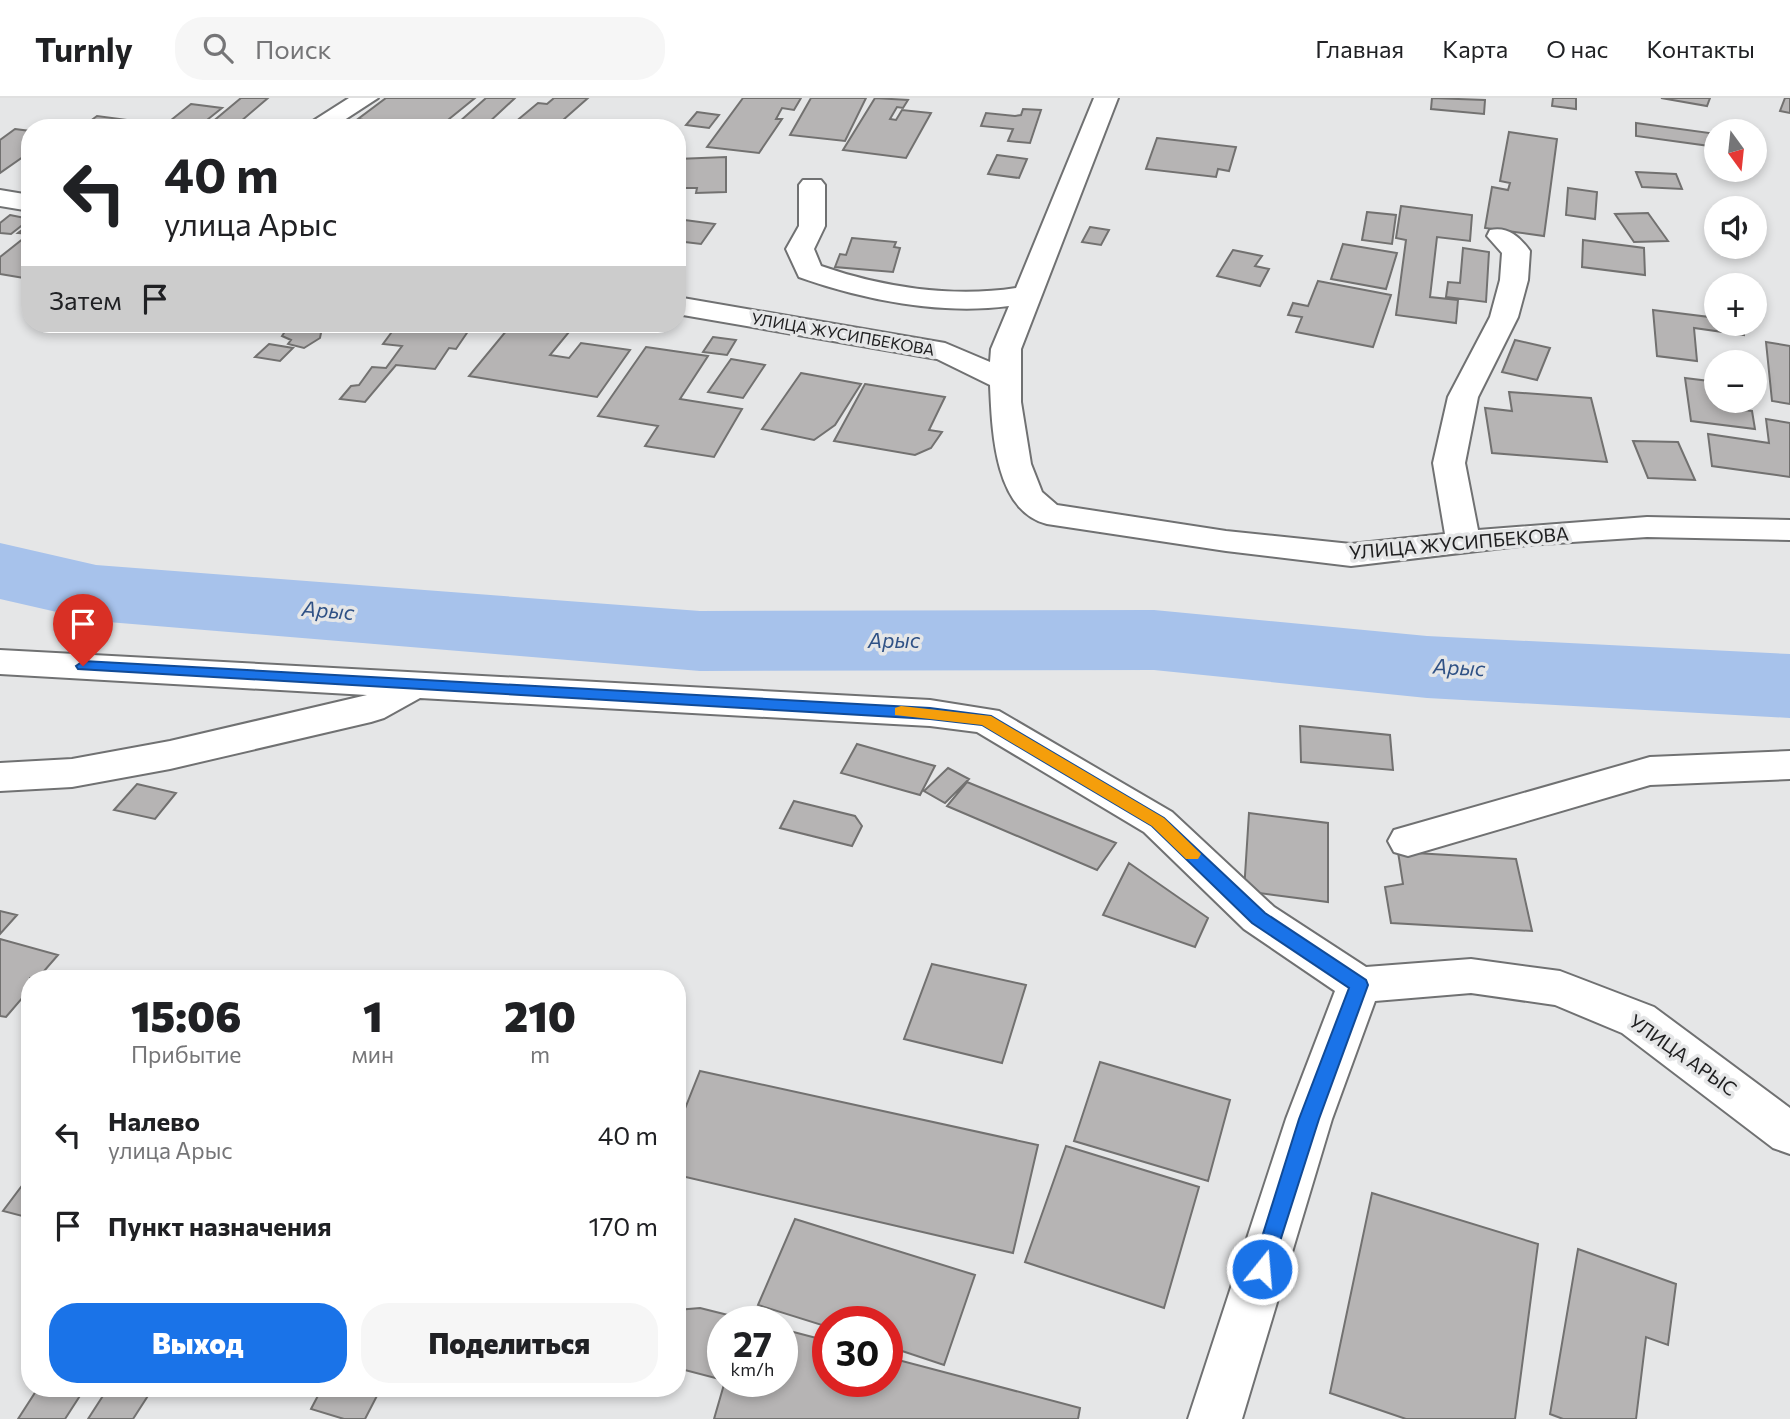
<!DOCTYPE html>
<html lang="ru">
<head>
<meta charset="utf-8">
<style>
	:root { --surface:#fff; --page:#f6f6f6; --text:#202124; --muted:#757577; --line:#e0e0e0; --accent:#1a73e8 }
	body { margin:0; font-family:Commissioner,sans-serif; background:var(--page); color:var(--text); height:100vh; display:flex; flex-direction:column; font-size:26px; white-space:nowrap }
	* { box-sizing:border-box; margin:0 }
	p { font-size:23px; color:var(--muted) }
	.icon { flex:none; width:38px; height:38px; fill:none; stroke:currentColor; stroke-width:2; stroke-linecap:round; stroke-linejoin:round }
	.map { position:relative; flex:1; overflow:hidden }
	.drawer { position:absolute; left:21px; top:872px; width:665px; height:427px; display:flex; flex-direction:column; background:var(--surface); border-radius:28px; box-shadow:0 4px 10px #0003 }
	.drawer>* { flex:none }
	.banner { position:absolute; left:21px; top:21px; width:665px; height:214px; border-radius:28px; box-shadow:0 4px 10px #0003; background:#fff; color:var(--text); overflow:hidden }
	.needle { width:46px; rotate:165deg }
	.buttons { position:absolute; left:1704px; top:21px; display:grid; gap:14px }
	.buttons a { display:grid; place-items:center; width:63px; height:63px; border-radius:50%; background:var(--surface); box-shadow:0 4px 10px #0003; font-size:35px }
	.speed { position:absolute; left:707px; top:1208px; display:flex; gap:14px; font-size:35px; font-weight:700; text-align:center }
	.speed>* { display:grid; place-content:center; width:91px; height:91px; border-radius:50%; background:var(--surface); box-shadow:0 4px 10px #0003; line-height:1 }
	.speed small { font-size:18px; font-weight:400 }
	.speed .limit { border:10px solid #d22; background:#fff; color:#111 }
	.pin { position:absolute; display:grid; place-items:center; width:60px; height:60px; color:#fff; margin:-72px -30px; border-radius:50% 50% 50% 0; rotate:-45deg; box-shadow:0 0 7px #0007 }
	.pin .icon { rotate:45deg }
	.me { position:absolute; width:77px; margin:-38px; rotate:17deg; stroke-linejoin:round; filter:drop-shadow(0 0 5px #0008) }
	.turn { display:flex; align-items:center; gap:24px; height:147px; padding:0 28px; font-size:32px }
	.turn .icon { width:91px; height:91px; stroke-width:2.5 }
	.turn b { display:block; font-size:49px; line-height:60px }
	.then { display:flex; align-items:center; height:66px; padding:0 28px; background:#0003; gap:14px; font-size:26px }
	.eta { display:flex; justify-content:space-evenly; align-items:center; height:119px; text-align:center }
	.eta b { font-size:42px; font-weight:800; line-height:49px }
	.cta { display:flex; gap:14px; margin-top:auto; padding:14px 28px }
	.cta a { flex:1; height:80px; border-radius:28px; background:var(--accent); color:#fff; font-size:28px; font-weight:800; line-height:80px; text-align:center }
	.cta a+a { background:var(--page); color:var(--text) }
	ul { padding:0; list-style:none }
	li { display:flex; align-items:center; gap:21px; height:91px; padding:0 28px }
	li div { flex:1 }
	li b { display:block; font-size:26px }
	li em { font-style:normal }
	header { display:flex; align-items:center; gap:42px; box-sizing:border-box; height:98px; padding:0 35px; background:var(--surface); border-bottom:2px solid var(--line) }
	header strong { font-size:33px }
	nav { display:flex; gap:38px; margin-inline-start:auto; font-size:24px }
	.search { width:490px; height:63px; background:var(--page); display:flex; align-items:center; gap:18px; box-sizing:border-box; padding:0 24px; border-radius:28px; color:var(--muted); font-size:26px }
	.map>svg:first-child { display:block }
</style>
</head>
<body>
<header>
<strong>Turnly</strong>
<div class="search"><svg class="icon" aria-label="search" viewBox="0 0 24 24"><circle cx="10" cy="10" r="6"/><path d="M15 15l6 6"/></svg>Поиск</div>
<nav><a>Главная</a><a>Карта</a><a>О нас</a><a>Контакты</a></nav>
</header>
<div class="map">
<svg width="1790" height="1321" viewBox="0 0 1790 1321">
	<rect width="100%" height="100%" fill="#e5e6e7"/>
	<g fill="none" stroke-linecap="round" stroke-linejoin="round">
		<path fill="#a7c2eb" fill-rule="evenodd" d="M0,445L96,467L700,513L1154,512L1427,538L1790,556V620L1427,600L1154,572L700,573L96,523L0,501Z"/>
	</g>
	<path fill="#b6b4b4" stroke="#727170" stroke-width="2" d="M241,0H268L233,30H205Z
		M386,0H475L438,30L363,27L369,23L358,21Z
		M486,0H515L485,28L459,24Z
		M554,0H588L554,30H508L538,5L547,6Z
		M743,0H801L794,12L782,10L776,21H782L759,55L707,49Z
		M811,0H866L845,43L790,37Z
		M875,0L908,2L903,10L897,9L890,21L896,22L902,12L931,15L906,60L843,52Z
		M1432,0L1485,2L1484,16L1431,11Z
		M1553,0H1576V11L1552,8Z
		M1661,0H1710L1707,8Z
		M1785,0H1790V15L1780,13Z
		M191,6L222,10L197,30H81L97,18L165,27Z
		M1023,11L1041,12L1030,45L1008,43L1013,31L981,28L986,15L1015,18L1021,17Z
		M697,14L719,17L709,30L686,27Z
		M1636,25L1717,36V49L1636,38Z
		M15,31L30,33V54L0,75V42Z
		M1509,34L1557,41L1544,138L1485,130L1492,89L1508,92L1510,85L1500,83Z
		M1157,40L1236,49L1229,73L1218,71L1216,79L1146,71Z
		M997,57L1027,61L1019,80L988,76Z
		M726,59V94L696,95L697,90H677V61Z
		M1636,74L1676,76L1682,91L1642,89Z
		M1568,90L1597,94L1595,121L1566,117Z
		M1401,108L1472,117L1470,143L1437,139L1430,199L1458,202L1456,225L1396,217L1406,142L1396,140Z
		M1367,114L1396,117L1392,146L1362,142Z
		M1648,115L1668,143L1634,144L1615,116Z
		M10,117L30,121L11,136L0,135V125Z
		M677,121L715,126L701,146L677,143Z
		M30,126V181L0,176V159L29,136L18,135Z
		M1090,129L1109,132L1101,147L1082,144Z
		M852,140L896,144L894,149L900,150L893,174L835,169L840,156L846,157Z
		M1583,142L1644,150L1645,177L1582,169Z
		M1343,146L1397,155L1386,191L1331,181Z
		M1463,150L1489,154L1486,204L1446,199L1448,184L1460,185Z
		M1233,152L1262,158L1255,168L1269,171L1260,188L1217,178Z
		M1318,183L1391,197L1373,249L1296,234L1302,219L1288,217L1293,205L1308,208Z
		M1653,212L1717,220V226H1743L1744,237L1694,230L1697,263L1657,258Z
		M213,226H261L251,234Z
		M290,226H315L312,229L321,235L320,240L304,250L288,246L291,242L282,238Z
		M428,226H473L456,251L449,250L435,271L396,267L365,304L340,301L351,288L359,287L372,269L386,270L402,248L383,246L394,231L422,234Z
		M512,226L569,234L550,257L569,260L581,245L630,252L597,299L469,278Z
		M713,239L736,242L727,257L703,254Z
		M1515,242L1550,250L1537,282L1502,274Z
		M1766,244L1790,248V306L1772,303Z
		M269,246L293,250L280,263L255,259Z
		M646,249L708,258L680,301L742,311L714,359L645,348L658,328L598,318Z
		M731,261L765,267L743,300L708,294Z
		M801,275L861,286L835,327L814,342L762,331Z
		M1685,280L1717,284V303H1727L1728,310L1752,313L1755,331L1691,323Z
		M865,286L945,299L929,332L942,334L931,350L915,357L834,343Z
		M1509,294L1591,300L1607,364L1492,355L1485,310L1512,313Z
		M1766,321L1790,325V379L1712,368L1708,336L1769,345Z
		M1633,343L1678,344L1695,382L1648,380Z
		M1300,628L1390,637L1393,672L1301,664Z
		M857,646L935,668L920,697L841,675Z
		M948,670L969,681L945,705L924,693Z
		M967,684L1116,745L1097,772L947,708Z
		M137,686L176,695L155,721L114,712Z
		M794,703L855,718L862,728L852,748L780,730Z
		M1249,715L1328,725V804L1244,793Z
		M1398,754L1516,761L1532,833L1391,825L1385,789L1403,786Z
		M1129,765L1208,820L1195,849L1103,817Z
		M0,813L17,817L0,836Z
		M0,841L58,857L38,880H30V891L6,919L0,918Z
		M932,866L1026,887L1002,965L904,941Z
		M1100,964L1230,1002L1208,1083L1074,1043Z
		M700,973L1038,1047L1013,1155L677,1077V1011L684,1013Z
		M1066,1048L1199,1089L1164,1210L1025,1164Z
		M30,1077V1120L3,1113Z
		M1372,1095L1538,1146L1515,1321H1406L1330,1295Z
		M795,1121L975,1177L944,1267L887,1248V1223H828V1229L758,1207Z
		M1578,1151L1676,1186L1668,1247L1646,1239L1636,1321H1563L1550,1316Z
		M700,1210L752,1223H723V1282L677,1270V1212Z
		M782,1231L828,1243V1283H887V1259L1080,1310L1078,1321H714L725,1283H782Z
		M38,1290H85L65,1321H18Z
		M108,1290H153L133,1321H88Z
		M322,1290H381L365,1321H344L311,1311Z"/>
	<g fill="none" stroke-linecap="round" stroke-linejoin="round">
		<g stroke="#707172" stroke-width="4">
			<path id="street" d="M349,0H378L332,30H302Z
				M1094,0H1118L1021,251V304L1031,366L1042,394L1057,407L1226,433L1351,446L1445,436L1433,365L1448,299L1490,219L1500,182L1502,155L1487,138L1490,132C1508,128 1520,139 1530,153L1528,182L1518,219L1478,299L1465,365L1478,432L1647,419L1790,422V442L1647,439L1527,447L1351,468L1226,453L1047,426C994,413 992,331 990,287L937,261L677,216V199L945,245L990,264L991,251L1009,208C940,217 864,202 799,179L786,151L799,128V87L803,82H821L825,87V128L814,151L821,168C881,189 952,200 1016,190Z
				M0,92L30,97V113L0,108Z
				M0,552L930,602L999,613L1172,714L1274,809L1366,869L1471,861L1560,873L1654,909L1790,1010V1056L1773,1050L1622,935L1555,907L1471,895L1375,903L1332,1021L1242,1321H1188L1286,1021L1335,893L1244,831L1144,734L977,634L930,628L420,600L384,620L371,624L170,671L72,689L0,693V665L72,661L170,643L367,597L0,576Z
				M1790,653V681L1650,687L1408,758L1394,754L1388,743L1394,732L1650,659Z"/>
		</g>
		<use href="#street" fill="#fff" fill-rule="evenodd"/>
	</g>
	<path fill="#1a73e8" stroke="#114b97" stroke-width="2" d="M83,563L930,610L991,618L1164,720L1265,815L1366,882L1368,887L1319,1021L1269,1178L1262,1181L1255,1178L1252,1171L1299,1021L1349,890L1252,825L1152,728L982,627L930,621L78,571L76,568Z"/>
	<path fill="#f59e0b" d="M901,608L991,618L1164,720L1201,756L1198,761H1186L1152,728L982,627L895,617V610Z"/>
	<g text-anchor="middle" stroke-width="7" stroke-linejoin="round" paint-order="stroke">
		<g font-size="16" fill="#202021" stroke="#e5e6e7">
			<text transform="translate(843 236) rotate(10)" y="6">УЛИЦА ЖУСИПБЕКОВА</text>
		</g>
		<g font-size="19" fill="#202021" stroke="#e5e6e7">
			<text transform="translate(1459 445) rotate(-5)" y="7">УЛИЦА ЖУСИПБЕКОВА</text>
			<text transform="translate(1683 957) rotate(35)" y="7">УЛИЦА АРЫС</text>
		</g>
		<g font-size="21" font-style="italic" fill="#2f5185" stroke="#e5e6e7">
			<text transform="translate(328 513) rotate(5)" y="7">Арыс</text>
			<text x="894" y="550">Арыс</text>
			<text transform="translate(1459 570) rotate(3)" y="7">Арыс</text>
		</g>
	</g>
</svg>
<div class="buttons">
<a><svg class="needle" viewBox="-14 -14 28 28"><path d="M0-13l5 13h-10z" fill="#e53935"/><path d="M0 13l5-13h-10z" fill="#757577"/></svg></a>
<a><svg class="icon" aria-label="sound" viewBox="0 0 24 24"><path d="M4 9h4l5-4v14l-5-4H4zM17 9q2 3 0 6"/></svg></a>
<a>+</a>
<a>−</a>
</div>
<div class="speed"><div>27<small>km/h</small></div><div class="limit">30</div></div>
<div class="pin" style="left:83px;top:568px;background:#d93025"><svg class="icon" aria-label="arrive" viewBox="0 0 24 24"><path d="M6 21V4h12l-3 4 3 4H6"/></svg></div>
<svg class="me" style="left:1262px;top:1171px" viewBox="-20 -20 40 40"><circle r="17" fill="#1a73e8" stroke="#fff" stroke-width="3"/><path d="M0-11L8 9 0 5-8 9z" fill="#fff"/></svg>
<div class="banner">
<div class="turn"><svg class="icon" aria-label="left" viewBox="0 0 24 24"><path d="M17 20v-9H6M10 6l-5 5 5 5"/></svg><div><b>40 m</b>улица Арыс</div></div>
<div class="then">Затем<svg class="icon" aria-label="arrive" viewBox="0 0 24 24"><path d="M6 21V4h12l-3 4 3 4H6"/></svg></div>
</div>
<section class="drawer">
<div class="eta">
<div><b>15:06</b><p>Прибытие</p></div>
<div><b>1</b><p>мин</p></div>
<div><b>210</b><p>m</p></div>
</div>
<ul>
<li><svg class="icon" aria-label="left" viewBox="0 0 24 24"><path d="M17 20v-9H6M10 6l-5 5 5 5"/></svg><div><b>Налево</b><p>улица Арыс</p></div><em>40 m</em></li>
<li><svg class="icon" aria-label="arrive" viewBox="0 0 24 24"><path d="M6 21V4h12l-3 4 3 4H6"/></svg><div><b>Пункт назначения</b></div><em>170 m</em></li>
</ul>
<div class="cta"><a>Выход</a><a>Поделиться</a></div>
</section>
</div>
</body>
</html>
